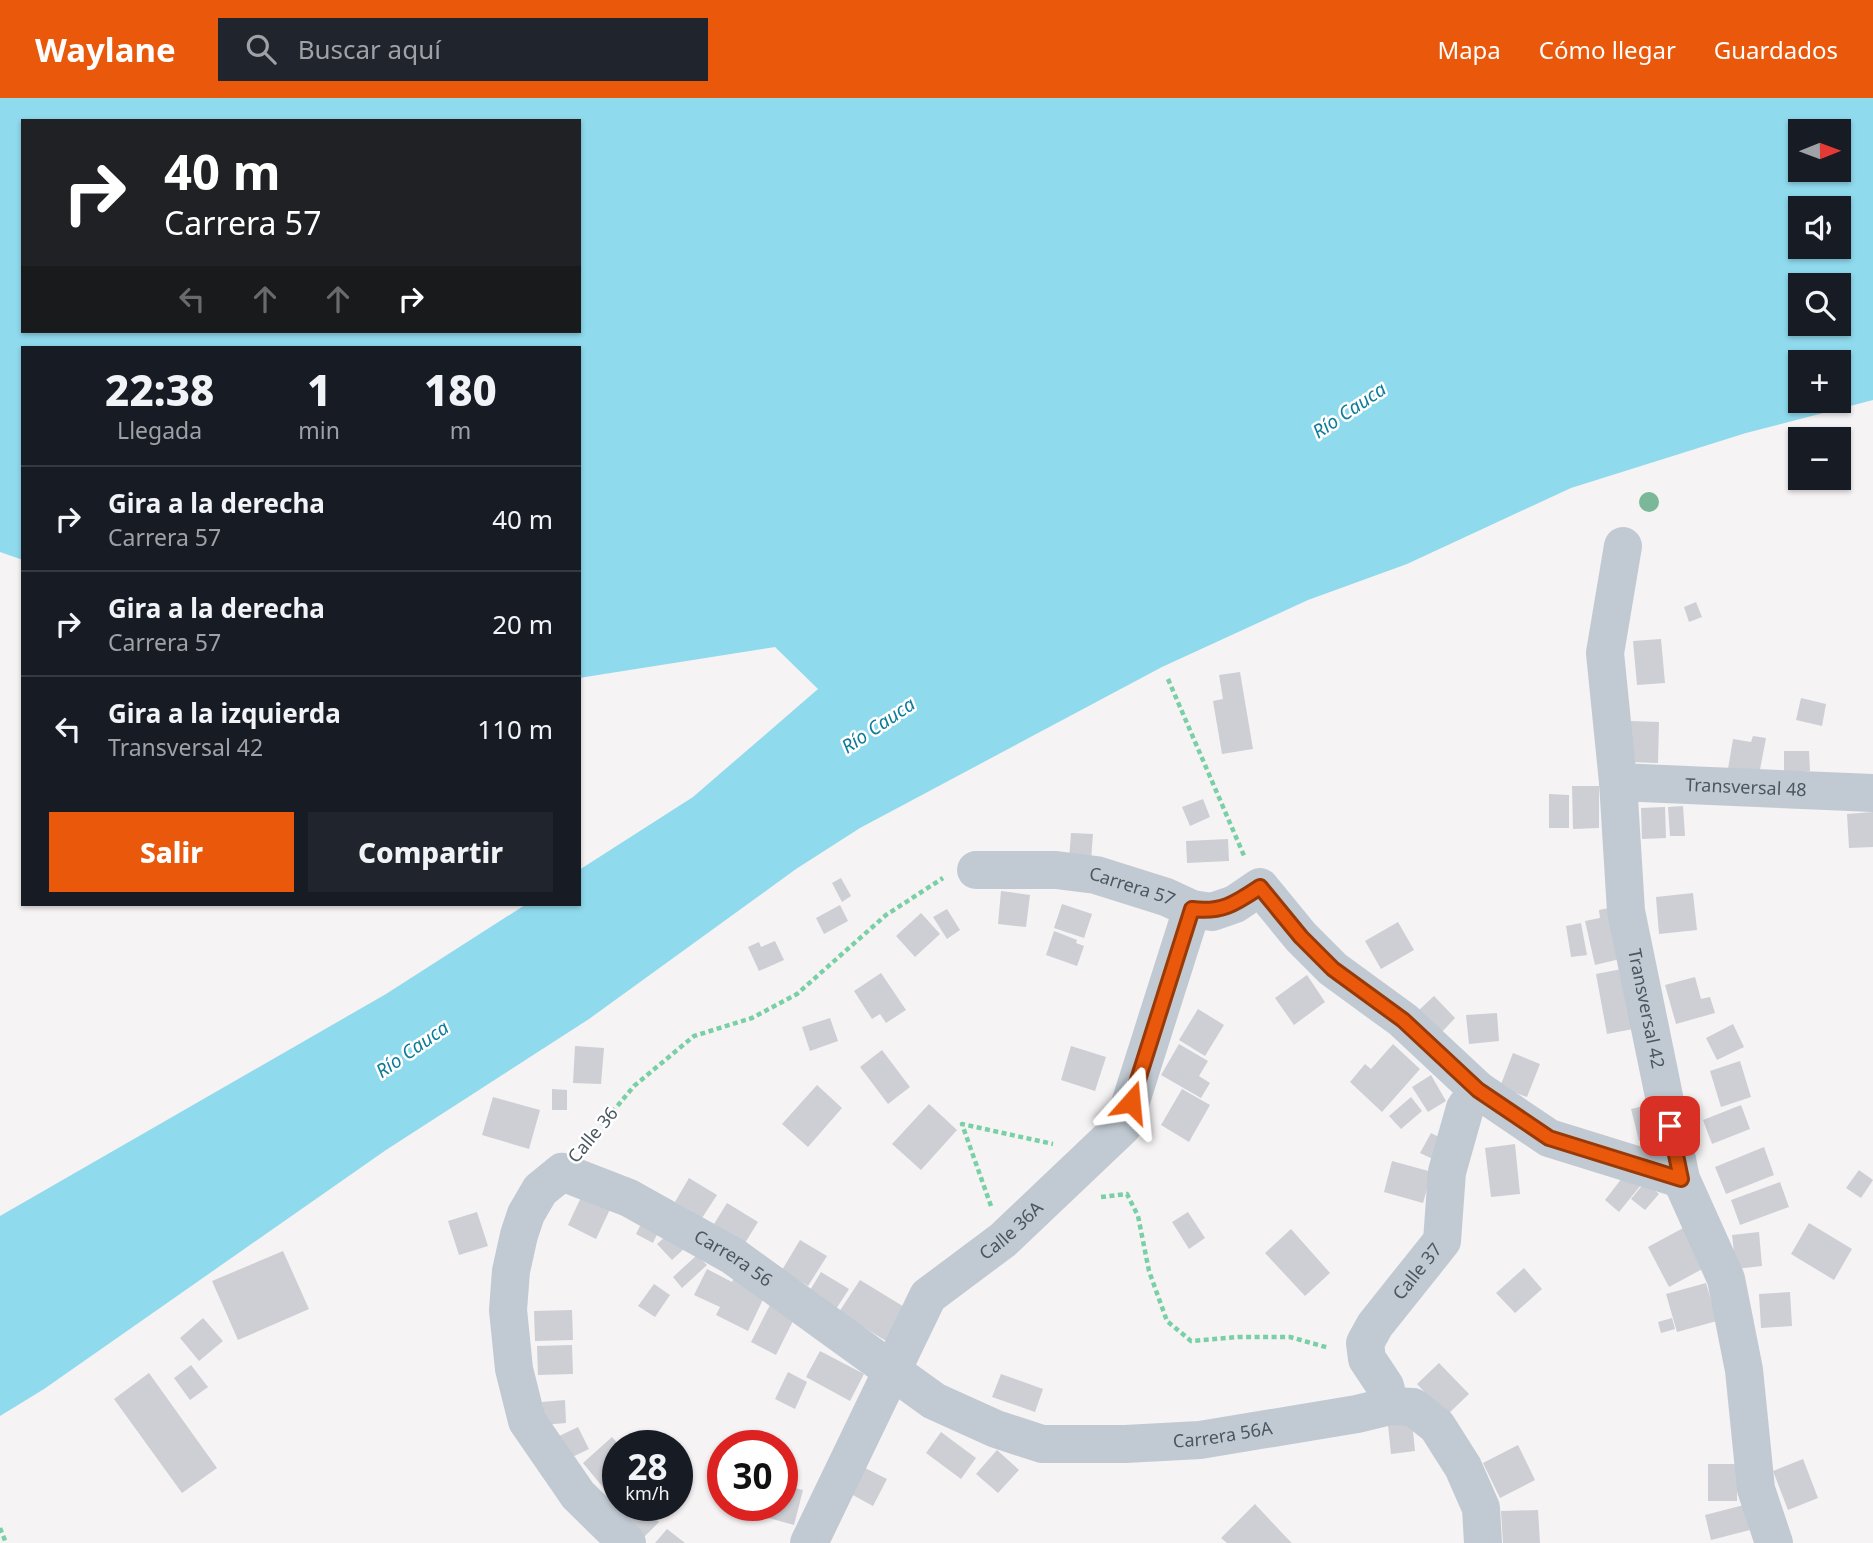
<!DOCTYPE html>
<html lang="es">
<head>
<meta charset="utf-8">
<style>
	:root { --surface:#171b24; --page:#20242c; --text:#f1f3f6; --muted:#9ea1a6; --line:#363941; --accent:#ea580c }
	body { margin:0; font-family:"Noto Sans",sans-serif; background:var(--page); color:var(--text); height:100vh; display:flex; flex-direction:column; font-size:26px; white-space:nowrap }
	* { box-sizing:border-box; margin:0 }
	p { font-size:23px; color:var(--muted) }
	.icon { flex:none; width:38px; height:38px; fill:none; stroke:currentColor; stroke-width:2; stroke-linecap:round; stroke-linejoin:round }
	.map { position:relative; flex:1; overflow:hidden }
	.sheet { position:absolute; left:21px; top:248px; width:560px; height:560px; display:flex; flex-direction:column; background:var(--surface); border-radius:0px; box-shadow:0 2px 5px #0004 }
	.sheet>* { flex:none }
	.banner { position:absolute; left:21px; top:21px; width:560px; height:214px; border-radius:0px; box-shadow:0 2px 5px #0004; background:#202124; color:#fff; overflow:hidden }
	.needle { width:46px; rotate:89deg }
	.controls { position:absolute; left:1788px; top:21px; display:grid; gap:14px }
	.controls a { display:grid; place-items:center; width:63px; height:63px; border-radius:0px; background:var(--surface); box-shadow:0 2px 5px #0004; font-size:35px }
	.speed { position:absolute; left:602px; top:1332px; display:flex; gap:14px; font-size:35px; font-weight:700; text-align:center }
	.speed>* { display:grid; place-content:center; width:91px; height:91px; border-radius:50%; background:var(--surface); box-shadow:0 2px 5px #0004; line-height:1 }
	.speed small { font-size:18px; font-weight:400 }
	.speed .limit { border:10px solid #d22; background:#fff; color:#111 }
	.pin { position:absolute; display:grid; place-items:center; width:60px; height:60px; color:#fff; margin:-30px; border-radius:14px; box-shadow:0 4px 10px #0006 }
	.me { position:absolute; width:77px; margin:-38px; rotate:18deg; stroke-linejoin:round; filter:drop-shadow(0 0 5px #0008) }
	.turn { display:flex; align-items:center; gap:24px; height:147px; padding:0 28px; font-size:32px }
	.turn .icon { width:91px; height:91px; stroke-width:2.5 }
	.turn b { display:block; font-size:49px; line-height:60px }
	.lanes { display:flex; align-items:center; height:66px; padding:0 28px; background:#0003; justify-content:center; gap:35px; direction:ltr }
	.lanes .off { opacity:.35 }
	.eta { display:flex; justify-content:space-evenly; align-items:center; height:119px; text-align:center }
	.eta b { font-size:42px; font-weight:800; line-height:49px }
	.action { display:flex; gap:14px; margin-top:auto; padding:14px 28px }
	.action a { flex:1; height:80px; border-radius:0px; background:var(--accent); color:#fff; font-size:28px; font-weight:800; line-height:80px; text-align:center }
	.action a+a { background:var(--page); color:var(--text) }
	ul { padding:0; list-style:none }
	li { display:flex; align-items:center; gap:21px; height:105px; padding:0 28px; border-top:2px solid var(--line) }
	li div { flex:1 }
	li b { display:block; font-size:26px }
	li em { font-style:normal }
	header { display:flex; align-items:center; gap:42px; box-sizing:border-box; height:98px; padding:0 35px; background:var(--accent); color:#fff }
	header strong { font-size:33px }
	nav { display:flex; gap:38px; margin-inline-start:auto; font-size:24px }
	.search { width:490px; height:63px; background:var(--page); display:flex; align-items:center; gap:18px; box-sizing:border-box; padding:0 24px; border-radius:0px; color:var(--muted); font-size:26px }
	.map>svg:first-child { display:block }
</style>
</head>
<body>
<header>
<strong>Waylane</strong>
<div class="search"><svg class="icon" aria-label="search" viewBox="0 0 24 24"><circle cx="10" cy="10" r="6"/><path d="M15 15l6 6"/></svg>Buscar aquí</div>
<nav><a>Mapa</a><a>Cómo llegar</a><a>Guardados</a></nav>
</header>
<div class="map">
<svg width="1873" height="1445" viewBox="0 0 1873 1445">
	<rect width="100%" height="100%" fill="#f5f3f3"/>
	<path fill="#90daee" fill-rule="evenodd" d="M0,0H1873V302L1746,335L1571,390L1407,466L1308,502L1162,569L860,730L796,771L589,921L386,1052L44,1291L0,1318V1118L386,896L525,807H579V772L693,699L818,591L775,549L579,580V250H23V462L0,454ZM23,23H579V233H23ZM1801,33H1839V72H1801ZM1839,110V149H1801V110ZM1839,187V226H1801V187ZM1801,264H1839V303H1801Z"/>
	<path fill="#cdcfd5" d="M1696,504L1702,519L1689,524L1684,509Z
		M1661,541L1665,585L1637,587L1633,543Z
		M1240,574L1253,651L1222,656L1213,603L1223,601L1219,577Z
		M1801,600L1826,606L1822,628L1796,622Z
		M1630,623L1659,624L1658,665L1629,664Z
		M1753,638L1766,640L1759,677L1728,671L1733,641L1751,644Z
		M1784,653H1809L1810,673H1784Z
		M1572,688H1599V730L1573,731Z
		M1549,696L1569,697V730H1549Z
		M1203,701L1210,719L1190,728L1182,709Z
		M1683,708L1685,738H1670L1668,709Z
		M1665,709L1666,740L1642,741L1641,710Z
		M1873,714V749L1849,750L1847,716Z
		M1071,735L1093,736L1091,763L1069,762Z
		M1228,741L1229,763L1187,765L1186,743Z
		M841,780L851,798L842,804L832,785Z
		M1001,793L1030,797L1026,829L998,826Z
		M1693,795L1697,832L1659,836L1656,799Z
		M1062,806L1092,816L1084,840L1054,830Z
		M840,807L848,823L824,836L816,820Z
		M1609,810L1620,861L1595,867L1585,823L1600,820L1599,812Z
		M947,811L960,832L947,841L933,819Z
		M921,815L940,836L915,859L896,838Z
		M1398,824L1414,852L1381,871L1365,843Z
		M1581,825L1587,857L1571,859L1566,828Z
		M1054,833L1077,842L1076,845L1084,848L1077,868L1046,857Z
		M775,843L784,862L759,873L748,849L759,844L761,849Z
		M1627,870L1638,930L1607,936L1596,876Z
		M881,875L906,912L886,925L880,916L872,921L854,893Z
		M1307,877L1325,904L1294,927L1275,900Z
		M1695,879L1701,901L1710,899L1715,915L1676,926L1665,887Z
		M1434,898L1455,920L1441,935L1419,912Z
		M1198,911L1224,927L1205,958L1179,942Z
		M1497,915L1499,943L1469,946L1466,917Z
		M830,920L838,943L810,953L802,929Z
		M1733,926L1744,949L1717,962L1706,940Z
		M1179,946L1208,963L1199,978L1210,985L1201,1000L1161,977Z
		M1393,946L1420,971L1382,1014L1350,984L1365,966L1371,971Z
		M575,948L604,950L601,986L573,985Z
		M1071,948L1106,959L1095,993L1061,982Z
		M882,952L910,989L888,1006L860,969Z
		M1513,955L1540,966L1527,999L1500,989Z
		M1740,963L1751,999L1721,1009L1710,973Z
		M1431,977L1446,1003L1428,1014L1412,989Z
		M817,987L842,1010L808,1049L782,1026Z
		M552,991L567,992V1012H552Z
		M1182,991L1210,1007L1189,1044L1161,1027Z
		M493,999L540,1012L529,1051L482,1037Z
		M1411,999L1422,1013L1401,1031L1389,1018Z
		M929,1006L957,1032L921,1072L892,1046Z
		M1652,1006L1660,1038L1639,1043L1631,1011Z
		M1741,1007L1750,1031L1712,1046L1703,1022Z
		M1431,1035L1447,1043L1437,1063L1420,1055Z
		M1515,1046L1520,1096L1491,1099L1485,1050Z
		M1764,1049L1774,1077L1726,1096L1715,1069Z
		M1392,1063L1432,1074L1423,1105L1384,1094Z
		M1859,1072L1873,1082L1861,1100L1846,1090Z
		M1626,1075L1641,1087L1619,1114L1605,1102Z
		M689,1080L717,1097L702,1120L675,1104Z
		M1645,1084L1659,1096L1645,1112L1631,1101Z
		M1780,1084L1789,1109L1740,1127L1731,1102Z
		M585,1091L613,1105L596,1141L568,1127Z
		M727,1105L758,1124L745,1145L714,1126Z
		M477,1114L488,1148L459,1157L448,1123Z
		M1188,1114L1205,1140L1189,1151L1172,1124Z
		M644,1120L661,1128L653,1145L636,1136Z
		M1809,1125L1852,1151L1834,1182L1791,1156Z
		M1685,1129L1706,1169L1669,1189L1648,1149Z
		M1291,1131L1330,1175L1305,1198L1265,1155Z
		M672,1133L687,1148L672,1162L657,1146Z
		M1759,1134L1762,1168L1736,1171L1732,1137Z
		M800,1142L827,1158L808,1188L782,1172Z
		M283,1153L309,1211L238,1242L212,1183Z
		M697,1157L707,1167L682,1190L673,1179Z
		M1524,1170L1542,1191L1515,1215L1496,1195Z
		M707,1171L732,1184L734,1179L766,1195L748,1233L716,1217L720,1209L694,1197Z
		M821,1174L849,1191L836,1211L809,1194Z
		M860,1182L906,1210L886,1243L839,1214Z
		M1706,1185L1717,1223L1677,1234L1666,1196Z
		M654,1186L670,1197L655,1219L638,1208Z
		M1790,1194L1792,1228L1761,1230L1759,1196Z
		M770,1207L795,1219L776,1257L751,1244Z
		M572,1212L573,1242L535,1243L534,1213Z
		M203,1220L223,1243L199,1263L180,1240Z
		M1672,1220L1675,1231L1661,1235L1658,1224Z
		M572,1247L573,1276L538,1277L537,1248Z
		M820,1253L864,1276L850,1303L806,1279Z
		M1439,1265L1469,1296L1447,1317L1417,1286Z
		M191,1267L208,1289L190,1302L174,1280Z
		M788,1274L807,1284L795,1311L775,1301Z
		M149,1275L217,1370L182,1395L114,1301Z
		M1001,1276L1043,1291L1035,1314L992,1299Z
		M565,1302L566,1325L544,1327L542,1304Z
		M1412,1324L1415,1353L1391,1356L1388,1327Z
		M578,1329L589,1351L566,1362L555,1340Z
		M941,1334L976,1360L961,1381L926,1355Z
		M612,1339L620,1348H618V1383L606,1393L583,1365Z
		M1518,1347L1535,1382L1500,1400L1483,1365Z
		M997,1352L1019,1372L998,1395L976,1376Z
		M1803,1361L1818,1400L1788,1412L1773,1373Z
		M1708,1366H1737V1403H1708Z
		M865,1370L887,1381L873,1408L851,1396Z
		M782,1387L803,1392L794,1427L765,1419L768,1407H782Z
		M1255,1406L1283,1436L1292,1445H1227L1221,1440Z
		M638,1407H642L659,1424L644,1439L625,1420Z
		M1744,1407L1750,1432L1711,1442L1705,1417Z
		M1538,1412L1540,1445H1503L1501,1413Z
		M667,1431L685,1445H655Z"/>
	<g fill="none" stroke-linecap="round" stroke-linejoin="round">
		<path stroke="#7ad0a6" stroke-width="4.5" stroke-dasharray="5 3.5" stroke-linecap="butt" d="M1168,581L1245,760
			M585,1047L634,988L694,938L752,920L797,896L886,817L943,780
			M1101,1099L1127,1096L1138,1118L1149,1173L1167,1223L1191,1243L1238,1239H1290L1329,1250
			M991,1108L962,1026L1053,1046
			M0,1430L6,1445"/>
		<g stroke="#c1cad2" stroke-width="38">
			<path id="s1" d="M1623,448L1605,555L1618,684L1626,813L1681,1081L1726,1181L1744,1272L1756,1391L1774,1445"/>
			<path id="s2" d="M1618,684L1873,695"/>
			<path id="s3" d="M976,772H1056L1096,777L1166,799L1192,811L1212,814L1235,806L1260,789L1301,839L1333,871L1403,922L1478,992L1549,1040L1681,1081"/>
			<path id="s4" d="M1390,1308L1385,1288L1367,1261L1365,1245L1375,1227L1442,1143L1447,1074L1465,1010L1478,992"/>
			<path id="s5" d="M627,1445L578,1397L527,1323L514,1271L508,1212L511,1173L519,1137L526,1116L540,1092L562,1074L629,1100L733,1158L934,1303L996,1331L1042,1346H1125L1200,1342L1357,1316L1390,1308L1413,1309L1437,1328L1463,1369L1481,1410L1483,1445"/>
			<path id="s6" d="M809,1445L928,1198L1003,1142L1123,1028L1192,811"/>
		</g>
	</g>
	<circle fill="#7bb799" cx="1649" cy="404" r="10"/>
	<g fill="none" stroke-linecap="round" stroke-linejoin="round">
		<g stroke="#983908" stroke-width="18">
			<path id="route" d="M1131,1004L1192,811C1222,815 1236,805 1260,789L1301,839L1333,871L1403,922L1478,992L1549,1040L1681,1081L1670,1028"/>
		</g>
		<use href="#route" stroke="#ea580c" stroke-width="12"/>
	</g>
	<g text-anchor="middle" stroke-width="5" stroke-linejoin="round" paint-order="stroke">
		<g font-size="18" fill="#4a5661" stroke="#fff">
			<text dy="6" stroke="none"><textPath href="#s2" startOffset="128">Transversal 48</textPath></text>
			<text dy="6" stroke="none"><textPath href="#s3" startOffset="158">Carrera 57</textPath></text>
			<text dy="6" stroke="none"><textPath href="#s1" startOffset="467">Transversal 42</textPath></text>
			<text transform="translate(593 1037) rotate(-50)" y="6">Calle 36</text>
			<text dy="6" stroke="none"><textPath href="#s6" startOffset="380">Calle 36A</textPath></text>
			<text dy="6" stroke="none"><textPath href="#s5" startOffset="618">Carrera 56</textPath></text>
			<text dy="6" stroke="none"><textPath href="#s4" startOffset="158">Calle 37</textPath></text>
			<text dy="6" stroke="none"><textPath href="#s5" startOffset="1162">Carrera 56A</textPath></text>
		</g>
		<g font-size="19" font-style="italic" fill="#0c7c9b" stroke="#fff">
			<text transform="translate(1349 312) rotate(-34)" y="7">Río Cauca</text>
			<text transform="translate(878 627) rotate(-34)" y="7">Río Cauca</text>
			<text transform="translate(412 951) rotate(-35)" y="7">Río Cauca</text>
		</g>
	</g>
</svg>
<div class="controls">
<a><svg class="needle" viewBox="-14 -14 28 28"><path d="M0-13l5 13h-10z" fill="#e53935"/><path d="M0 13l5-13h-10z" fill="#9ea1a6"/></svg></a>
<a><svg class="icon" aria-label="sound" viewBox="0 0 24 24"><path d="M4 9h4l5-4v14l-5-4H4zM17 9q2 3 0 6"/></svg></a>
<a><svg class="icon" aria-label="search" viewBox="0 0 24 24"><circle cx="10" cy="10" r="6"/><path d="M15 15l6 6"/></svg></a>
<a>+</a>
<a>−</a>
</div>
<div class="speed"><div>28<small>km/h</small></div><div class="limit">30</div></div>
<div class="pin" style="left:1670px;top:1028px;background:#d93025"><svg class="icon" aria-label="arrive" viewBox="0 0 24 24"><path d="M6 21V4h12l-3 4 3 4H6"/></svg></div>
<svg class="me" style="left:1131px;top:1004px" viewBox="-20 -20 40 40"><path d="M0-17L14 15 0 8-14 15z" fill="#ea580c" stroke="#fff" stroke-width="4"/></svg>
<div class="banner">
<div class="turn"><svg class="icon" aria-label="right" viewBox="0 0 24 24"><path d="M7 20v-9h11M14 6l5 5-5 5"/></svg><div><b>40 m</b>Carrera 57</div></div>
<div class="lanes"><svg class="icon off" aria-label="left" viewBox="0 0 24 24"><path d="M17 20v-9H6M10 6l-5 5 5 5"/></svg><svg class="icon off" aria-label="ahead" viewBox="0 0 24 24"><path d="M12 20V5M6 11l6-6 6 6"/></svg><svg class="icon off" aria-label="ahead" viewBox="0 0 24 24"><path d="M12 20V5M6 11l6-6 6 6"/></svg><svg class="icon" aria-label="right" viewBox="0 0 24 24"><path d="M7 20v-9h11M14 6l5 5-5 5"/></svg></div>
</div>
<section class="sheet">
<div class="eta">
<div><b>22:38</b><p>Llegada</p></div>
<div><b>1</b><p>min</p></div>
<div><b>180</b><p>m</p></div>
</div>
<ul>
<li><svg class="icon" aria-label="right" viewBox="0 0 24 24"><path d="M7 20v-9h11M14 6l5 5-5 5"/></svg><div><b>Gira a la derecha</b><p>Carrera 57</p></div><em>40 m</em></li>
<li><svg class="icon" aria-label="right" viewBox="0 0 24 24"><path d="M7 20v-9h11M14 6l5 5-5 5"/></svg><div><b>Gira a la derecha</b><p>Carrera 57</p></div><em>20 m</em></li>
<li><svg class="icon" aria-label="left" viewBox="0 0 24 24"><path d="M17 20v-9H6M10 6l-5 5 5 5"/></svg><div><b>Gira a la izquierda</b><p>Transversal 42</p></div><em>110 m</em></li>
</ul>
<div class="action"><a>Salir</a><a>Compartir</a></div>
</section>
</div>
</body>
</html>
